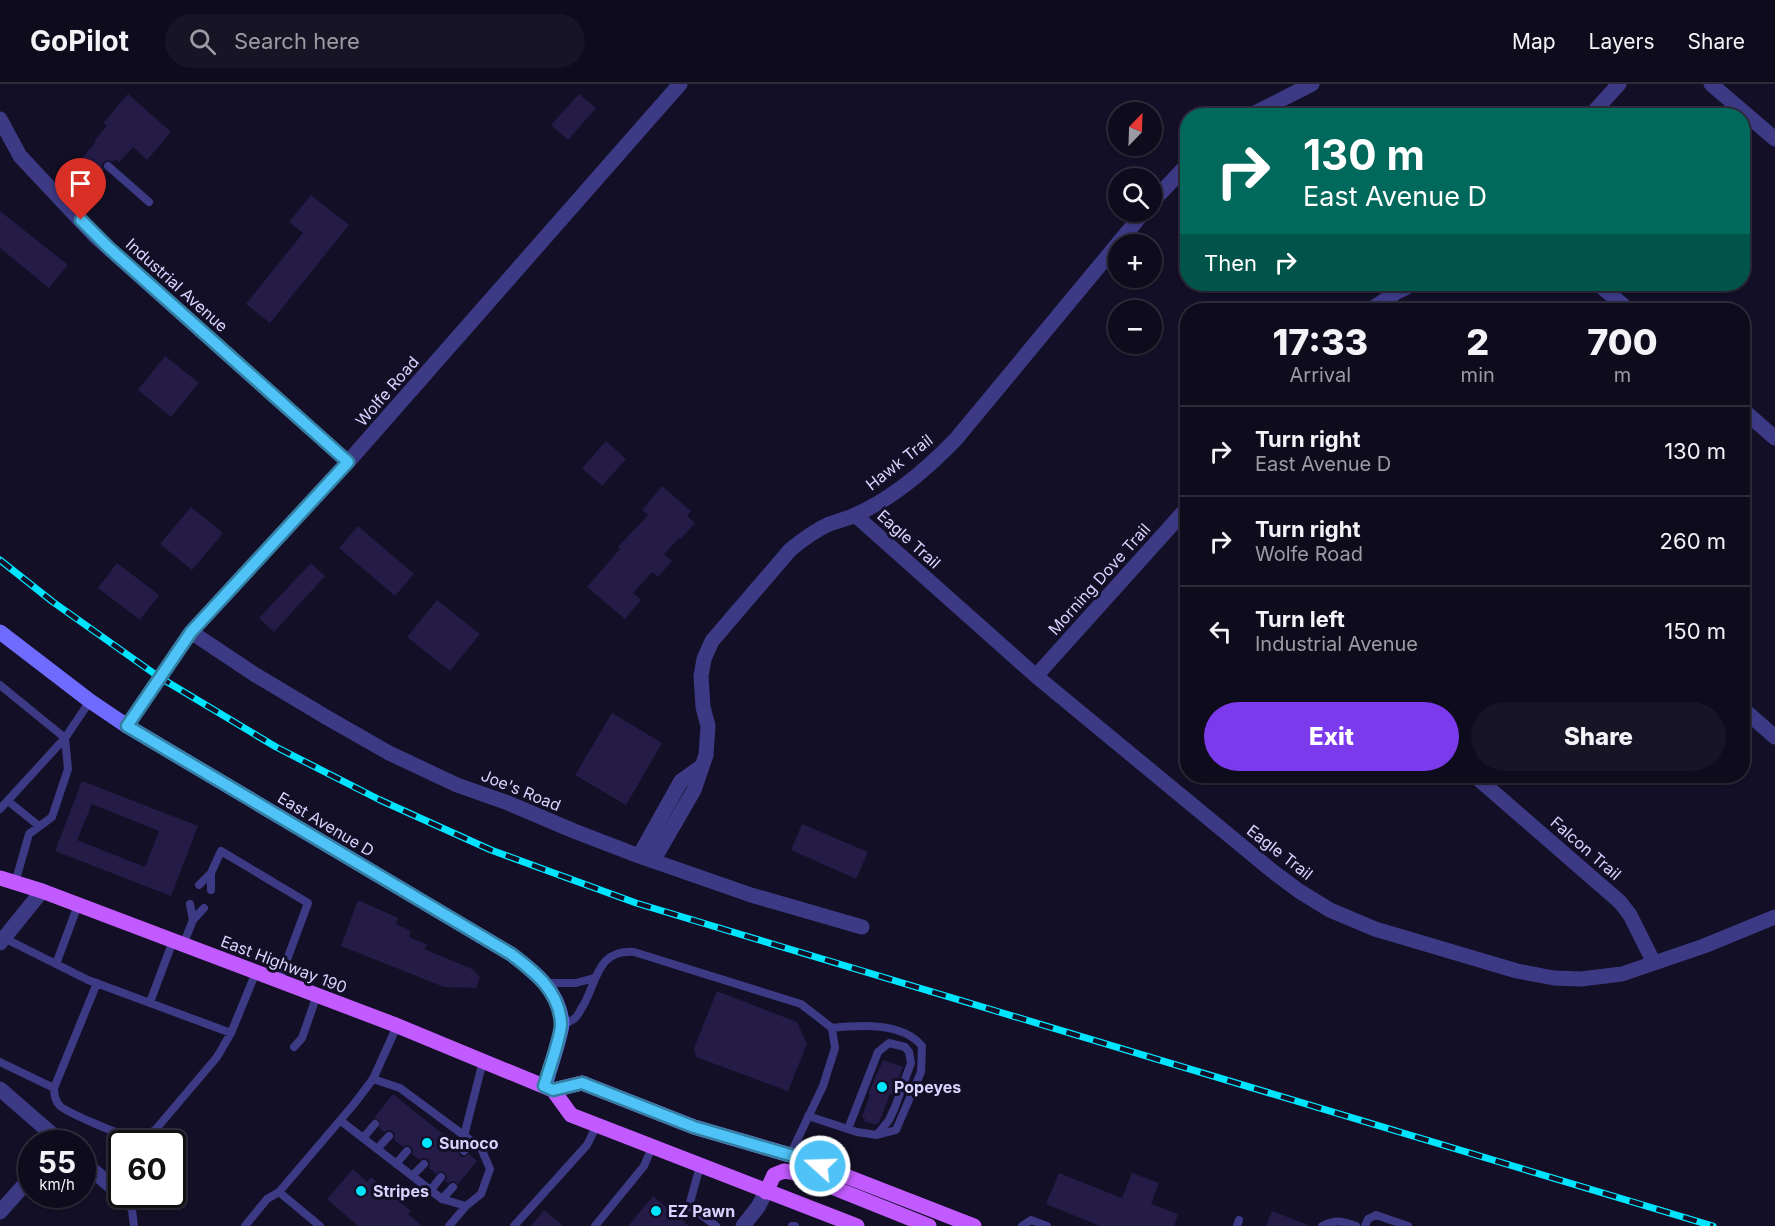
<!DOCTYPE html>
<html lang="en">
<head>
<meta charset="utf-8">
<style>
	:root { --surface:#0e0b1c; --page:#171425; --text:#f1f3f6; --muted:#9b9ba3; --line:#2e2b3b; --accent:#7c3aed }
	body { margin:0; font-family:Inter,sans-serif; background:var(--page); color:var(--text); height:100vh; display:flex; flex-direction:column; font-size:22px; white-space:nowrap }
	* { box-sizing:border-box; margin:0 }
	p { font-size:20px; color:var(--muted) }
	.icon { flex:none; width:33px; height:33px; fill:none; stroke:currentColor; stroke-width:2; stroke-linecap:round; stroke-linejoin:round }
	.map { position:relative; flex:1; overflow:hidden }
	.details { position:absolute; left:1180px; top:219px; width:570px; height:480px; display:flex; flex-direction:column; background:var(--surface); border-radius:24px; box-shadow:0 2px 4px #0004,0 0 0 2px var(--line) }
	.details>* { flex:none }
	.top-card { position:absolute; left:1180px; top:24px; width:570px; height:183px; border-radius:24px; box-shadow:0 2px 4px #0004,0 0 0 2px var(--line); background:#00695c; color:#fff; overflow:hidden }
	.needle { width:39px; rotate:23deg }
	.controls { position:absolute; left:1108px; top:18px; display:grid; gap:12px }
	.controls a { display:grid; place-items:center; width:54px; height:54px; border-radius:50%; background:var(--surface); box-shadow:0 2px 4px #0004,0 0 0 2px var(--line); font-size:30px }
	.speed { position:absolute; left:18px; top:1046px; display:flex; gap:12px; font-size:30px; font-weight:700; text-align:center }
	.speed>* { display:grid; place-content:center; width:78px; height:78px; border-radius:50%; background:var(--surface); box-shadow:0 2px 4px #0004,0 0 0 2px var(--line); line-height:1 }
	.speed small { font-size:15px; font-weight:400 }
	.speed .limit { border:3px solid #111; border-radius:9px; background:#fff; color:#111 }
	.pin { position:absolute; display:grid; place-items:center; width:51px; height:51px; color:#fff; margin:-62px -26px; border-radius:50% 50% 50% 0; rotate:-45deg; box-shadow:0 0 6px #0007 }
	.pin .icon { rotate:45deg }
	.me { position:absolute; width:66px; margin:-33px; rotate:290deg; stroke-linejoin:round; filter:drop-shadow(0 0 4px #0008) }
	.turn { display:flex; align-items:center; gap:21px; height:126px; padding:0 24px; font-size:27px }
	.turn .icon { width:78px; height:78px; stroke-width:2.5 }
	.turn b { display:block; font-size:42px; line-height:51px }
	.then { display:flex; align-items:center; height:57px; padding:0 24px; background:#0003; gap:12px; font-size:22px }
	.eta { display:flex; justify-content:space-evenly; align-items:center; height:102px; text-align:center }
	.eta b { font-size:36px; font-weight:800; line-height:42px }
	.cta { display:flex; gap:12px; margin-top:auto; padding:12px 24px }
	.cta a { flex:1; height:69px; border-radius:36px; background:var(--accent); color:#fff; font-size:24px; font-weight:800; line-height:69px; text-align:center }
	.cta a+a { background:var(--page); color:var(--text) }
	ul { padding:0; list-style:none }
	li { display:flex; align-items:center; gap:18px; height:90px; padding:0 24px; border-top:2px solid var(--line) }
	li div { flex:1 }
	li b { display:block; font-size:22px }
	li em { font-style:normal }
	header { display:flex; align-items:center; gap:36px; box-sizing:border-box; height:84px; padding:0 30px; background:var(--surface); border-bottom:2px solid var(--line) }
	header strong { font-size:28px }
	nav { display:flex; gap:33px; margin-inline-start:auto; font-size:21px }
	.search { width:420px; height:54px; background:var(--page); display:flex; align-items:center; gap:15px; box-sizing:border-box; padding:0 21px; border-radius:33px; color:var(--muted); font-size:22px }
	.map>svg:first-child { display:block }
</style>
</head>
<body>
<header>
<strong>GoPilot</strong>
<div class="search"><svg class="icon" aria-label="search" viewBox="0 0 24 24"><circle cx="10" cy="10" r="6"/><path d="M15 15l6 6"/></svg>Search here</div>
<nav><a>Map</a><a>Layers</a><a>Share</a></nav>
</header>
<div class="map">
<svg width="1775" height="1142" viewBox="0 0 1775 1142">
	<rect width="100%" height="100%" fill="#130f26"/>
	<path fill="#241b47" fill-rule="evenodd" d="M128,10L171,48L147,76L133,63L119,78L115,75L112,78L109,76L104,78L102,81L104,87L101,90L82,74L96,58L94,57L107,42L103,39Z
		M579,10L596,24L568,56L551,41Z
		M311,111L349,141L270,239L246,220L303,149L289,138Z
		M0,127L68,181L49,204L0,164Z
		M165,272L199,299L171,333L138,306Z
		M606,357L626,375L602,402L582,384Z
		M662,402L691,427L687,432L695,439L681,455L680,453L664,470L672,477L658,493L652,488L633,509L641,516L625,535L587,503L620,465L618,463L648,431L642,426Z
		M191,423L223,449L192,486L160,460Z
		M358,442L414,490L395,512L339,464Z
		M117,479L159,511L140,536L98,504Z
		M311,479L325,492L274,548L259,534Z
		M437,516L480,550L450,587L407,553Z
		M612,629L662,659L626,721L575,691Z
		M82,697L198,742L171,812L55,767ZM92,720L159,747L145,783L77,756Z
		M802,740L868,768L856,795L791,766Z
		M358,816L398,834L396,840L411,847L409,853L428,861L424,865L472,885L480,893L476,904L444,903L341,862Z
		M717,907L797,938L807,960L788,1007L696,973L694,964Z
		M883,976L903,983L892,1011L890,1010L879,1039H877L876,1041L864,1037L865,1034L862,1033L870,1011L868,1010Z
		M393,1010L459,1063L458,1067L460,1072L464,1073L469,1070L477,1077L458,1100L454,1097L448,1099L445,1097L447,1093L445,1089L441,1087L436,1090L429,1084L430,1079L428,1075L423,1074L419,1076L412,1070L413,1066L410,1062L406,1061L403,1063L394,1056L395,1051L393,1047L388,1046L384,1048L379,1044L380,1037L374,1034Z
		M353,1085L367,1098L371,1093L411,1127L408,1130L422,1142H358L327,1115Z
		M1059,1089L1122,1114L1132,1089L1159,1099L1151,1120L1178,1130L1174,1142H1100L1046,1120Z
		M653,1112L689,1142H628Z
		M544,1126L563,1142H531Z
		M1272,1127L1308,1141L1307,1142H1266Z"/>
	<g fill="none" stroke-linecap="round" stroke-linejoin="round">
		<path stroke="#3d3a85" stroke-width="8" d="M108,82L149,118
			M0,601L65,654L90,617
			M8,717L39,742
			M0,725L65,654
			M15,799L29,750L52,733L68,685L65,654
			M199,801L211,789
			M211,806V789L221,767L308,819L279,897
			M190,820L193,836
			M4,854L88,896L231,949L256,888
			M183,861L193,836L204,824
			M56,880L78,821
			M97,899L54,1004C54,1011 55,1017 60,1022C66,1028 126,1054 135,1054C143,1054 150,1050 156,1045L217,973L231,949
			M545,899H576L594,894
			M150,918L173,857
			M562,941C566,939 572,937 575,934C578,932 580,926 583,922C597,898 597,865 634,868L801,920L832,944L835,964L823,1002L790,1071
			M294,963L302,954L317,911
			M0,978L54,1004
			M808,1032L857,1048L877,1051L896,1046L921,988L922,962C902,938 861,941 832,944
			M341,1037L442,1115L466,1122L481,1110L490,1085L481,1064L400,1004L373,995
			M848,1045L878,968L889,959L905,963L909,968L911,979L895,1023L889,1036L877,1051
			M464,1052L483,977
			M363,1054L375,1040
			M377,1065L389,1052
			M464,1067L471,1057
			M396,1080L407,1067
			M700,1082L689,1122L716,1142
			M412,1092L424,1080
			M430,1107L441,1093
			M118,1108L132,1126L134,1142
			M279,1108L320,1142
			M442,1115L453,1103
			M245,1142L267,1115L279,1108L354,1020L373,995L397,942
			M449,1142L466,1122
			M514,1142L587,1061L597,1041
			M595,1142L644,1082L652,1063
			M792,1142H795
			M1022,1142L1031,1136L1047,1142
			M1237,1142L1239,1136
			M1322,1142C1336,1135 1342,1137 1356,1142
			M1365,1142L1368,1135L1376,1131L1408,1142"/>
		<path stroke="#3d3a85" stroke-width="15" d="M1711,0L1775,55
			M1249,32L1312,0
			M1590,32L1619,0
			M0,35L20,72L96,153L348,378
			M1152,118L1188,80
			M1598,200L1629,226
			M1370,226L1397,208L1413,200
			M1743,326L1775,354
			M855,431L1036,592L1271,786L1299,807L1330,826L1375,845L1517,887L1554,894L1581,895L1622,890L1704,862L1775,833
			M191,548L254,590L326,633L389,669L457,701L508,719L574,747L639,772L751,811L862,843
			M1036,592L1188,423
			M1743,625L1775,653
			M127,642L191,548L348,378L680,0
			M1475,692L1620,818L1630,831L1654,879
			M639,772L681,697L702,682
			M653,777L694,706L706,671L708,642L703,623L701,592L704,575L712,557L790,466C802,456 814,447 829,440C837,437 847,435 855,431C892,415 928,384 956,355L1144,128
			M0,859L42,807
			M0,1005L62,1059
			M82,1077L118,1108
			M0,1128L32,1092
			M743,1142L758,1123L766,1108"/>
		<path stroke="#6f6bff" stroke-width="15" d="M0,548L90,617L127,642L511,870C535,888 559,907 562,939C562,950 548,989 545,1002"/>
		<path stroke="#c25bff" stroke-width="15" d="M0,794L42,807L393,940L553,1006L571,1031L857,1142
			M553,1006L582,999L694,1043L790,1071L820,1082L974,1142
			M766,1108L774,1091L784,1087L797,1089L929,1142"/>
		<g stroke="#00e5ff" stroke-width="7">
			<path id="rail" d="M0,476L53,518L159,593L276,663L380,716L491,766L636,819L1713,1142"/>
		</g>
		<use href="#rail" stroke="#130f26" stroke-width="4.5" stroke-dasharray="14" stroke-linecap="butt"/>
	</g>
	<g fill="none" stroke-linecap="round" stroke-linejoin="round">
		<g stroke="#337fa1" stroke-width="15">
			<path id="route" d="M81,136L109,164L348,378L191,548L127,642L511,870C535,888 559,907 561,939C562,950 548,989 544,1002L553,1006L582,999L694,1043L790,1071L820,1082"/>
		</g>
		<use href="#route" stroke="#4fc3f7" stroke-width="10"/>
	</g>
	<g fill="#00e5ff" stroke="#130f26" stroke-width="2">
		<circle cx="882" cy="1003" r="6"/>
		<circle cx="427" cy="1059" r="6"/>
		<circle cx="361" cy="1107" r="6"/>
		<circle cx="656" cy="1127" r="6"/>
	</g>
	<g text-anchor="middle" stroke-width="6" stroke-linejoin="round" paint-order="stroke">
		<g font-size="16" fill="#d9d4ff" stroke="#130f26">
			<text transform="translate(177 201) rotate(42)" y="6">Industrial Avenue</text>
			<text transform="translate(387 307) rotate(-49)" y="6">Wolfe Road</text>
			<text transform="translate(899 378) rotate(-38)" y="6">Hawk Trail</text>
			<text transform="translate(909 455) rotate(42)" y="6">Eagle Trail</text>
			<text transform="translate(1099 495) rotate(-48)" y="6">Morning Dove Trail</text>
			<text transform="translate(521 706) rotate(22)" y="6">Joe's Road</text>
			<text transform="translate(326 740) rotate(31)" y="6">East Avenue D</text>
			<text transform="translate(1586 764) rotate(41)" y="6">Falcon Trail</text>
			<text transform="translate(1280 768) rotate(38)" y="6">Eagle Trail</text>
			<text transform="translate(284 880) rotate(21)" y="6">East Highway 190</text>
		</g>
		<g font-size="16" font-weight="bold" fill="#d9d4ff" stroke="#130f26" text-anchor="start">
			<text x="894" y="1009">Popeyes</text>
			<text x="439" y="1065">Sunoco</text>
			<text x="373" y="1113">Stripes</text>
			<text x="668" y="1133">EZ Pawn</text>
		</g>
	</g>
</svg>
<div class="controls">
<a><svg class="needle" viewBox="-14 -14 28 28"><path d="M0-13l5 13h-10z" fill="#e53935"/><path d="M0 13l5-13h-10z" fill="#9b9ba3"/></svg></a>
<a><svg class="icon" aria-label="search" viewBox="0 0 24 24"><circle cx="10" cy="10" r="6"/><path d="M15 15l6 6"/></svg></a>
<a>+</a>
<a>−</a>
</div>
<div class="speed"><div>55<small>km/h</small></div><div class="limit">60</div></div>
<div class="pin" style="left:81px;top:136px;background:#d93025"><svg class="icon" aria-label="arrive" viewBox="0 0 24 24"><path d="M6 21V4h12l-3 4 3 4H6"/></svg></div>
<svg class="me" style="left:820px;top:1082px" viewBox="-20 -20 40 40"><circle r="17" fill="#4fc3f7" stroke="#fff" stroke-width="3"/><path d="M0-11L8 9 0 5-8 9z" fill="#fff"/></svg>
<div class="top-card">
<div class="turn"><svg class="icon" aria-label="right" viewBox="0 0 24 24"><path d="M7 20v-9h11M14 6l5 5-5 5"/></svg><div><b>130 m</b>East Avenue D</div></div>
<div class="then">Then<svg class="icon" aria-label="right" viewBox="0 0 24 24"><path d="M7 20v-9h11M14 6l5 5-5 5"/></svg></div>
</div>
<section class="details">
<div class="eta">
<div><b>17:33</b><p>Arrival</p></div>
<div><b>2</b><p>min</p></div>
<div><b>700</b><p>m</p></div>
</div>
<ul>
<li><svg class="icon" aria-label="right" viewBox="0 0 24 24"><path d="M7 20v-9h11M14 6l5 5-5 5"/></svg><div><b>Turn right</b><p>East Avenue D</p></div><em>130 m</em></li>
<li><svg class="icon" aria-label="right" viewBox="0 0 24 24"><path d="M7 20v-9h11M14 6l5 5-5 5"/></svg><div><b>Turn right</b><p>Wolfe Road</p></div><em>260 m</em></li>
<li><svg class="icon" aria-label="left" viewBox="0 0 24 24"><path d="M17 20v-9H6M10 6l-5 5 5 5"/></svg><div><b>Turn left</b><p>Industrial Avenue</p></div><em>150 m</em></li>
</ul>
<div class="cta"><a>Exit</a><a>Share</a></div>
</section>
</div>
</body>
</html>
